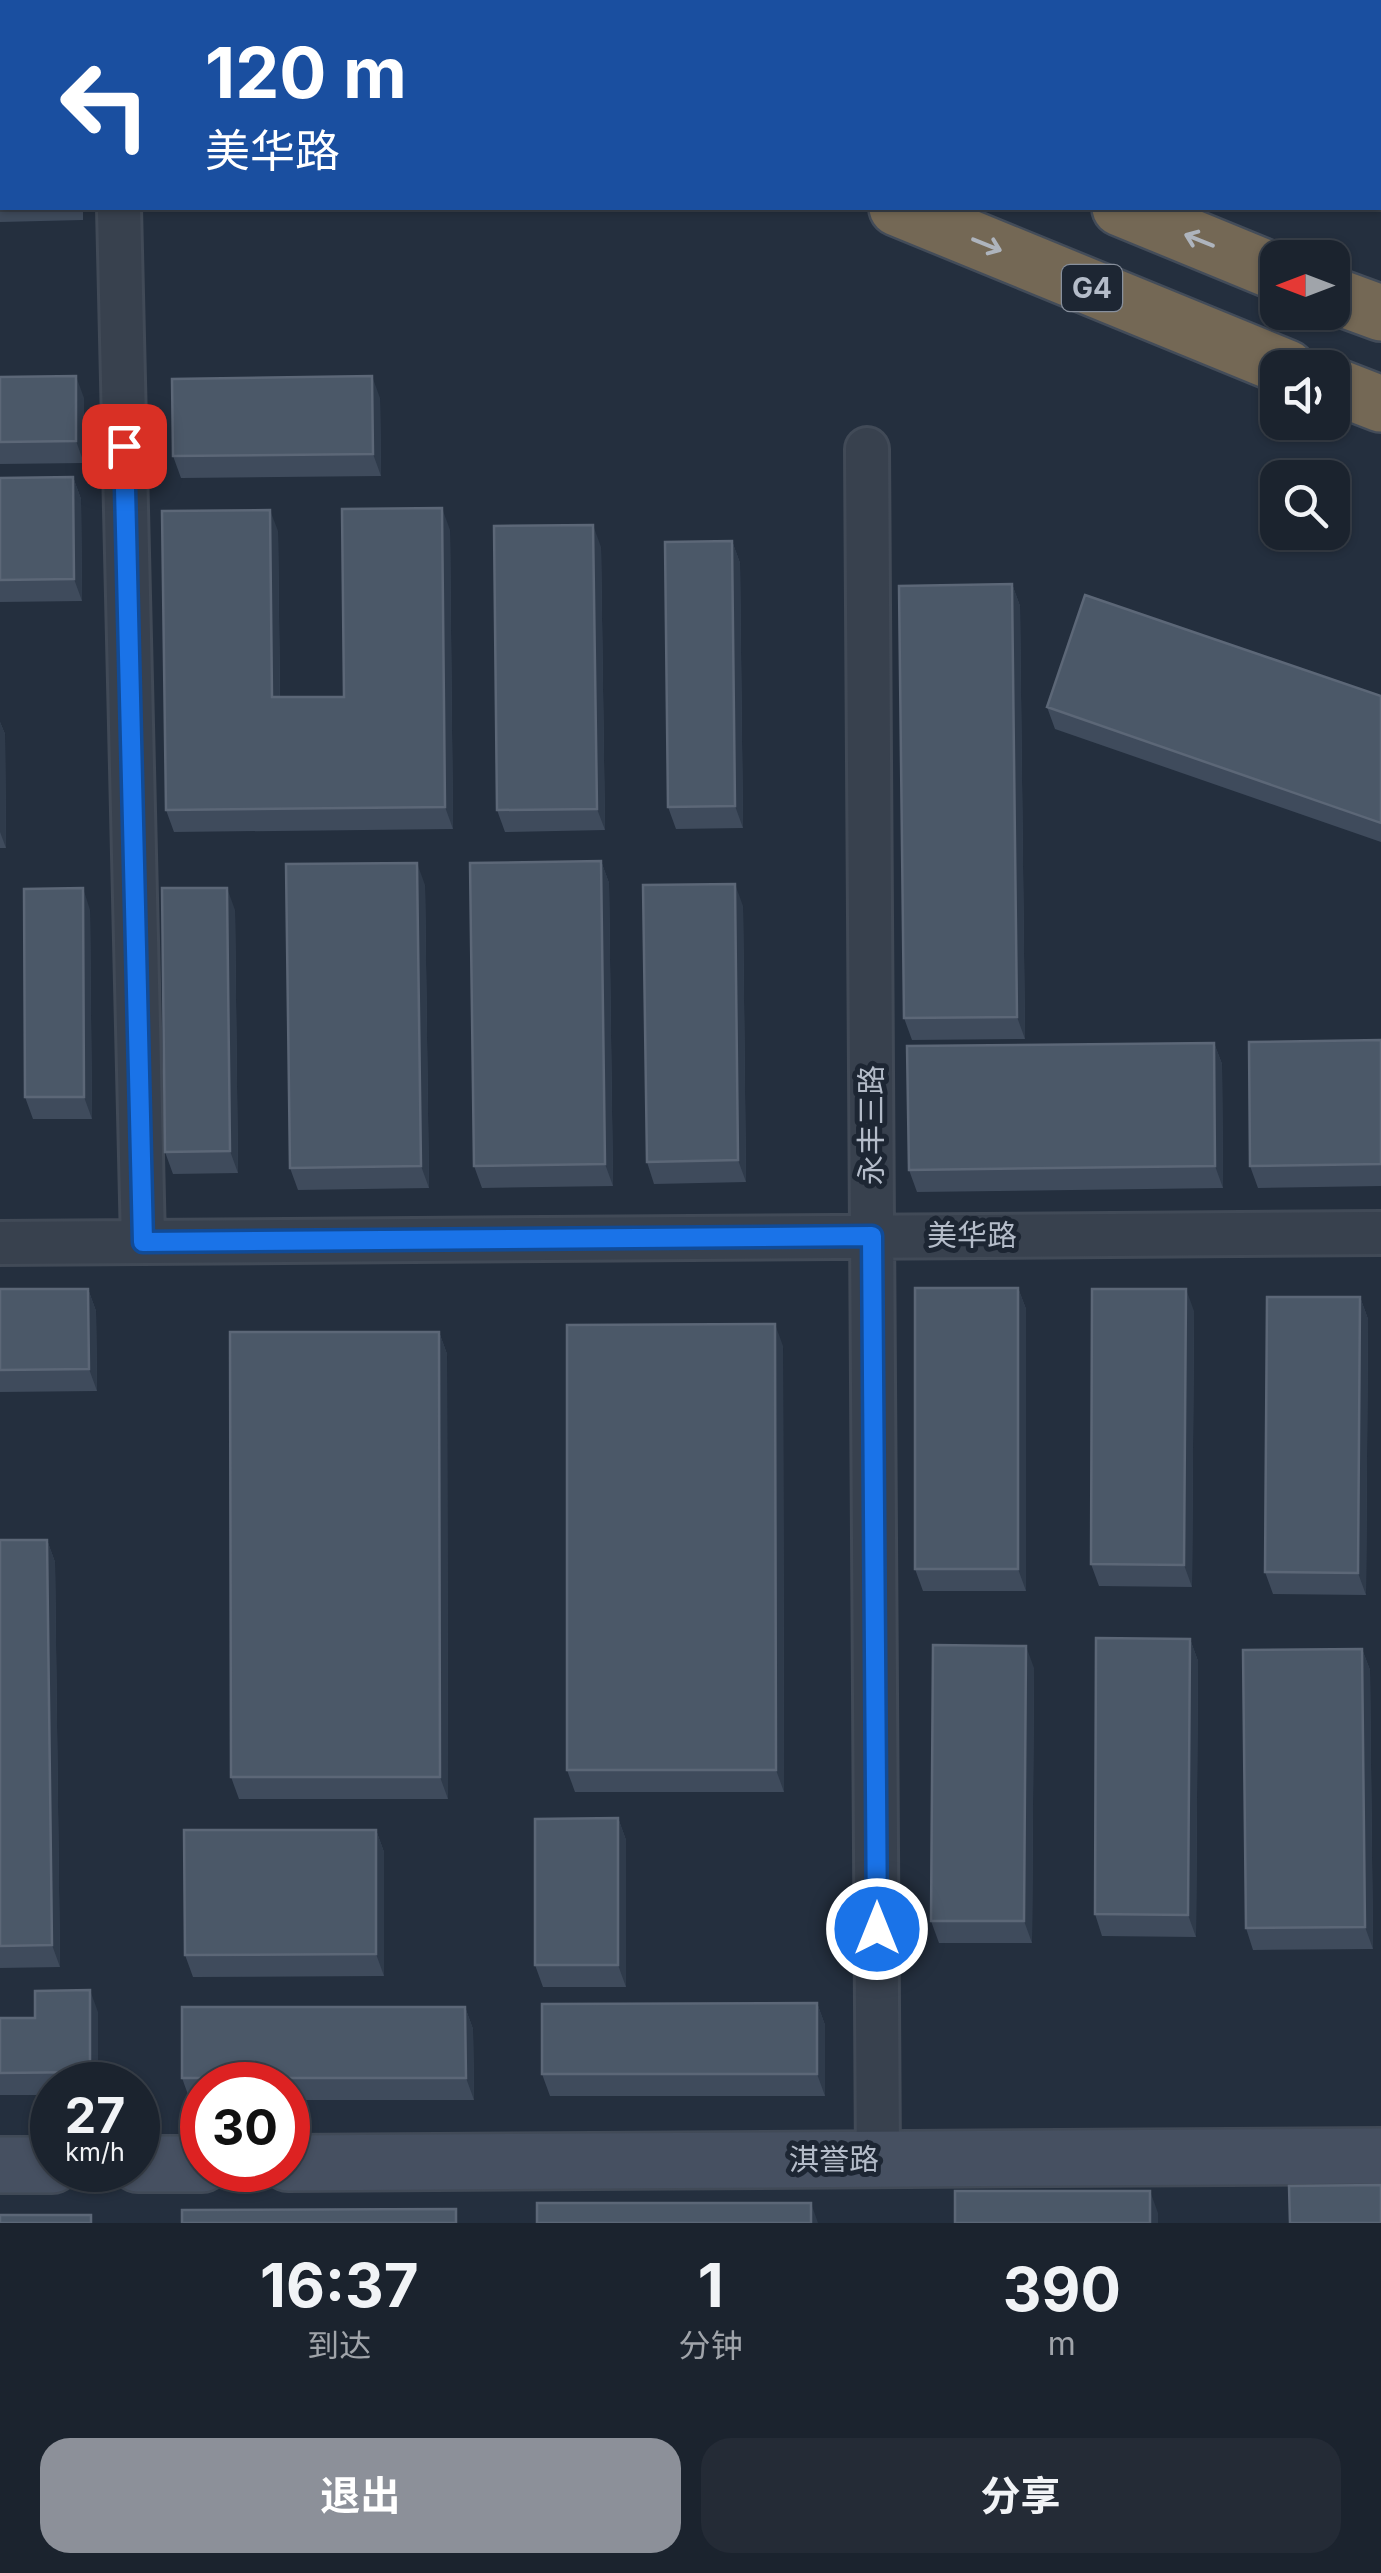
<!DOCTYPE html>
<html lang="zh">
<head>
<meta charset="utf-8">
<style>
	:root { --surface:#1b232e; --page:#242b36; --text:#f1f3f6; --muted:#a0a4aa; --line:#39404a; --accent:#8c9099 }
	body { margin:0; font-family:Inter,"Noto Sans SC",sans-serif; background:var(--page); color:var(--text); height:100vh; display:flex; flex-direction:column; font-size:38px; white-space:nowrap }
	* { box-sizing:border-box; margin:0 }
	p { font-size:32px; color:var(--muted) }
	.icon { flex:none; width:55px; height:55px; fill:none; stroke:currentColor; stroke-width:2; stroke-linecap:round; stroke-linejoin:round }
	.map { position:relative; height:2223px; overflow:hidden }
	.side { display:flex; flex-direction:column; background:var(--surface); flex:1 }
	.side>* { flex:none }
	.hud { position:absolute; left:0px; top:0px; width:1382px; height:210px; box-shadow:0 2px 8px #0004,0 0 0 2px var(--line); background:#1a4fa0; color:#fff; overflow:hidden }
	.needle { width:65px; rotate:270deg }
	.fabs { position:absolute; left:1260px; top:240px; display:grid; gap:20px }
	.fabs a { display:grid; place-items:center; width:90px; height:90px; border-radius:20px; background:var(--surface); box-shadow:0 2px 8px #0004,0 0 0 2px var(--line); font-size:50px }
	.speed { position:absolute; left:30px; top:2062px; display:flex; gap:20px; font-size:50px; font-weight:700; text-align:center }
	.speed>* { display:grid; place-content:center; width:130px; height:130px; border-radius:50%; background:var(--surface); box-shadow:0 2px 8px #0004,0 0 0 2px var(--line); line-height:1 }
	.speed small { font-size:25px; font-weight:400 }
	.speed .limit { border:15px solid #d22; background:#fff; color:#111 }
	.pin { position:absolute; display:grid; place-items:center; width:85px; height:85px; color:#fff; margin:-42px; border-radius:20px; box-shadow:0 5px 15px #0006 }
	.me { position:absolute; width:110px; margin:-55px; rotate:0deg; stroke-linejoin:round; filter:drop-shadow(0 0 8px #0008) }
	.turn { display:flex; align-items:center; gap:35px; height:210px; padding:0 40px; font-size:45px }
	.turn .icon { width:130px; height:130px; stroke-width:2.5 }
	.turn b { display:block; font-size:70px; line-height:85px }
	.eta { display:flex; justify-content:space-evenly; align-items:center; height:170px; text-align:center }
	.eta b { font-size:60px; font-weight:700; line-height:70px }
	.button { display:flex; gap:20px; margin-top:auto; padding:20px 40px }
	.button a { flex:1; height:115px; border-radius:30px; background:var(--accent); color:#fff; font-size:40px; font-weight:700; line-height:115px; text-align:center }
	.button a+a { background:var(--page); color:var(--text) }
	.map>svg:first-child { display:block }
</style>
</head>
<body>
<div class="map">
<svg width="1381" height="2223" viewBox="0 0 1381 2223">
	<rect width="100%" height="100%" fill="#242f3e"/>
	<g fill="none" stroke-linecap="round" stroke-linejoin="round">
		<g stroke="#414a57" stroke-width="48">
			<path id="street" d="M69,0L72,2
				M867,449L878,2160
				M143,1242L1381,1233
				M0,1243L143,1242L119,208"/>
		</g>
		<g stroke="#414a57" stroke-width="60">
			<path id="secondary" d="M288,2163L1381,2156
				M138,2164H202
				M0,2165H52"/>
		</g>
		<g stroke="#434c59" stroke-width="60">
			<path id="highway" d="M417,0L423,2
				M625,0L631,2
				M897,208L1287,368
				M1120,208L1278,273
				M1332,295L1381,313
				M1332,385L1381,404"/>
		</g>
		<use href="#street" stroke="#38414e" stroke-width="42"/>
		<use href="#secondary" stroke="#465061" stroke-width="55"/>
		<use href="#highway" stroke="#746855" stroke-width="55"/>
	</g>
	<path fill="#3f4b5c" d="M0,131H2V208H83V220L0,222Z
		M0,377L84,398V463L0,464Z
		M380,398L381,476L181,478L173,456Z
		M73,477L81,499L82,601L0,602V478Z
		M450,530L453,829L174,832L166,810L278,531L280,697H344Z
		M732,541L740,563L743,828L676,829L668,807Z
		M601,547L605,830L505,832L497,810Z
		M1012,584L1020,606L1025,1039L912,1040L904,1018Z
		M1381,696V842L1055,729L1047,707Z
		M0,722L5,734L6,848H0Z
		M601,861L609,883L613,1186L482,1188L474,1166Z
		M425,885L429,1188L298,1190L290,1168Z
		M743,906L746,1182L654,1184L647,1162Z
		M90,910L92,1119H33L25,1097Z
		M235,910L238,1173L173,1174L165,1152Z
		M1381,1040V1186L1258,1188L1250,1166Z
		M1214,1043L1222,1064L1223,1188L917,1192L909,1170Z
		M1018,1288L1026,1309V1591H923L915,1569Z
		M0,1289H88L96,1311L97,1391L0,1392Z
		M1360,1297L1368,1319L1366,1595L1273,1594L1265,1572Z
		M1194,1311L1192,1587L1099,1586L1091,1564Z
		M439,1332L447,1354L448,1799H239L231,1777Z
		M783,1346L784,1792H575L567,1770Z
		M0,1540H47L55,1562L60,1967L0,1968Z
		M1190,1639L1198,1661L1196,1937L1102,1936L1095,1914Z
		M1362,1649L1370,1670L1373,1949L1253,1950L1246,1928Z
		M1034,1668L1032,1943H939L931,1921Z
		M618,1818L626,1840V1987H543L535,1965Z
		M376,1830L384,1852V1976L193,1977L185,1955Z
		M817,2003L825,2025V2096H550L542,2074Z
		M465,2007L473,2029L474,2100H288V2085H202V2100H190L182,2078Z
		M98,2012V2085H52V2095H0V2018H35Z"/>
	<path fill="#2f3b4b" d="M76,376L84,398V463L76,441Z
		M372,376L380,398L381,476L373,454Z
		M73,477L81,499L82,601L74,579Z
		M442,508L450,530L453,829L445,807Z
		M270,510L278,531L280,719L272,697Z
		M593,525L601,547L605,830L597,809Z
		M732,541L740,563L743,828L735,806Z
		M1012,584L1020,606L1025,1039L1017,1017Z
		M0,722L5,734L6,848L0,832Z
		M601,861L609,883L613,1186L605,1164Z
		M417,863L425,885L429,1188L421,1166Z
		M735,884L743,906L746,1182L738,1160Z
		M83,888L90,910L92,1119L84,1097Z
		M227,888L235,910L238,1173L230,1151Z
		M1214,1043L1222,1064L1223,1188L1215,1166Z
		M1018,1288L1026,1309V1591L1018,1569Z
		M88,1289L96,1311L97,1391L89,1369Z
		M1186,1289L1194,1311L1192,1587L1184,1565Z
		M1360,1297L1368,1319L1366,1595L1358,1573Z
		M775,1324L783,1346L784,1792L776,1770Z
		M439,1332L447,1354L448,1799L440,1777Z
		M47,1540L55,1562L60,1967L52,1945Z
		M1190,1639L1198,1661L1196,1937L1188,1915Z
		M1026,1646L1034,1668L1032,1943L1024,1921Z
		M1362,1649L1370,1670L1373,1949L1365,1927Z
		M618,1818L626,1840V1987L618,1965Z
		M376,1830L384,1852V1976L376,1954Z
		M90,1990L98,2012V2085H95L90,2072Z
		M817,2003L825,2025V2096L817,2074Z
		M465,2007L473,2029L474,2100L466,2078Z
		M1150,2191L1158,2213V2223H1150Z
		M811,2203L818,2223H811Z"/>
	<path fill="#4b5868" stroke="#5c6777" stroke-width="2.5" d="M0,131H2V199L0,200Z
		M76,376V441L0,442V377Z
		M372,376L373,454L173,456L172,379Z
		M73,477L74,579L0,580V478Z
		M442,508L445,807L166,810L162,511L270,510L272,697H344L342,509Z
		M593,525L597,809L497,810L494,526Z
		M732,541L735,806L668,807L665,542Z
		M1012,584L1017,1017L904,1018L899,586Z
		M1085,595L1381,696V823L1047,707Z
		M601,861L605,1164L474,1166L470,863Z
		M417,863L421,1166L290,1168L286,864Z
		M735,884L738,1160L647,1162L643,885Z
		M83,888L84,1097H25L24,889Z
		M162,888H227L230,1151L165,1152Z
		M1381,1040V1164L1250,1166L1249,1042Z
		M1214,1043L1215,1166L909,1170L907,1046Z
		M915,1288H1018V1569H915Z
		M0,1289H88L89,1369L0,1370Z
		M1092,1289H1186L1184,1565L1091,1564Z
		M1267,1297H1360L1358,1573L1265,1572Z
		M775,1324L776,1770H567V1325Z
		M230,1332H439L440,1777H231Z
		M0,1540H47L52,1945L0,1946Z
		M1096,1638L1190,1639L1188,1915L1095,1914Z
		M933,1645L1026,1646L1024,1921H931Z
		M1362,1649L1365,1927L1246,1928L1243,1650Z
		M618,1818V1965H535V1819Z
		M184,1830H376V1954L185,1955Z
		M90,1990V2072L0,2073V2018H35V1991Z
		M817,2003V2074H542V2004Z
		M182,2007H465L466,2078H182Z
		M1381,2185V2223H1290L1289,2186Z
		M955,2191H1150V2223H955Z
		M537,2203H811V2223H537Z
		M456,2209V2223H182V2210Z
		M0,2215H91V2223H0Z"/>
	<defs><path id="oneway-shaft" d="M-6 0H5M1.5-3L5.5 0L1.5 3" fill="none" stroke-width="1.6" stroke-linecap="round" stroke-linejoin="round" transform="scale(2.5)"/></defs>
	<g stroke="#aeb4bd">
		<use href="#oneway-shaft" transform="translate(1199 240) rotate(-158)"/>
		<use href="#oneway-shaft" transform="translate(987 245) rotate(22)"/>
	</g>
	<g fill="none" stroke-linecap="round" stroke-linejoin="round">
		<g stroke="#114b97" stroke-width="25">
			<path id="route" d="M124,446L143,1242L872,1236L877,1929"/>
		</g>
		<use href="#route" stroke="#1a73e8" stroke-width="18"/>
	</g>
	<g text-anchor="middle" stroke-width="10" stroke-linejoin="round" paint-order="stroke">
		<rect fill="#1d2633" stroke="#878f9c" stroke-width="2.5" x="1062" y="265" width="60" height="46" rx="8"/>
		<g font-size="28" font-weight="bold" fill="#b4bcc9">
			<text x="1092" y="298">G4</text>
		</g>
		<g font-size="30" fill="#b4bcc9" stroke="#1d2633">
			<text transform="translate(872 1125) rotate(-90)" y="10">永丰三路</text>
			<text x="972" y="1246">美华路</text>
			<text x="834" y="2170">淇誉路</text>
		</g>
	</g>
</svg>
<div class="fabs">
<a><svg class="needle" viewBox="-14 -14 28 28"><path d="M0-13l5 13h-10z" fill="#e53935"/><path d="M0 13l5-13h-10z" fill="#a0a4aa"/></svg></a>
<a><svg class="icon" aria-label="sound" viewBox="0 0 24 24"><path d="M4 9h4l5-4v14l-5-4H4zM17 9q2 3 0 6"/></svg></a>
<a><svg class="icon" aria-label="search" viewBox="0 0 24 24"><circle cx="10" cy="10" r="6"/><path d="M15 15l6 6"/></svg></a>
</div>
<div class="speed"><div>27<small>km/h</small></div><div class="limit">30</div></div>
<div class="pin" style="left:124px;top:446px;background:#d93025"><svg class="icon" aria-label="arrive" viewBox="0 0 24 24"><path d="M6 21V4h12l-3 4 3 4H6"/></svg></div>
<svg class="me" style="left:877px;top:1929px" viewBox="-20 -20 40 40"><circle r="17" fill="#1a73e8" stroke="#fff" stroke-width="3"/><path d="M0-11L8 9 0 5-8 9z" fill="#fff"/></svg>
<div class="hud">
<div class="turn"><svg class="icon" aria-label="left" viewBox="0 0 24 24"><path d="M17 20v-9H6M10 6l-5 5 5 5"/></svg><div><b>120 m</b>美华路</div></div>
</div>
</div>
<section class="side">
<div class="eta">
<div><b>16:37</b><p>到达</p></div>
<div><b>1</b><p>分钟</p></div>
<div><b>390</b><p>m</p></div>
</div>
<div class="button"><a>退出</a><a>分享</a></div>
</section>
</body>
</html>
